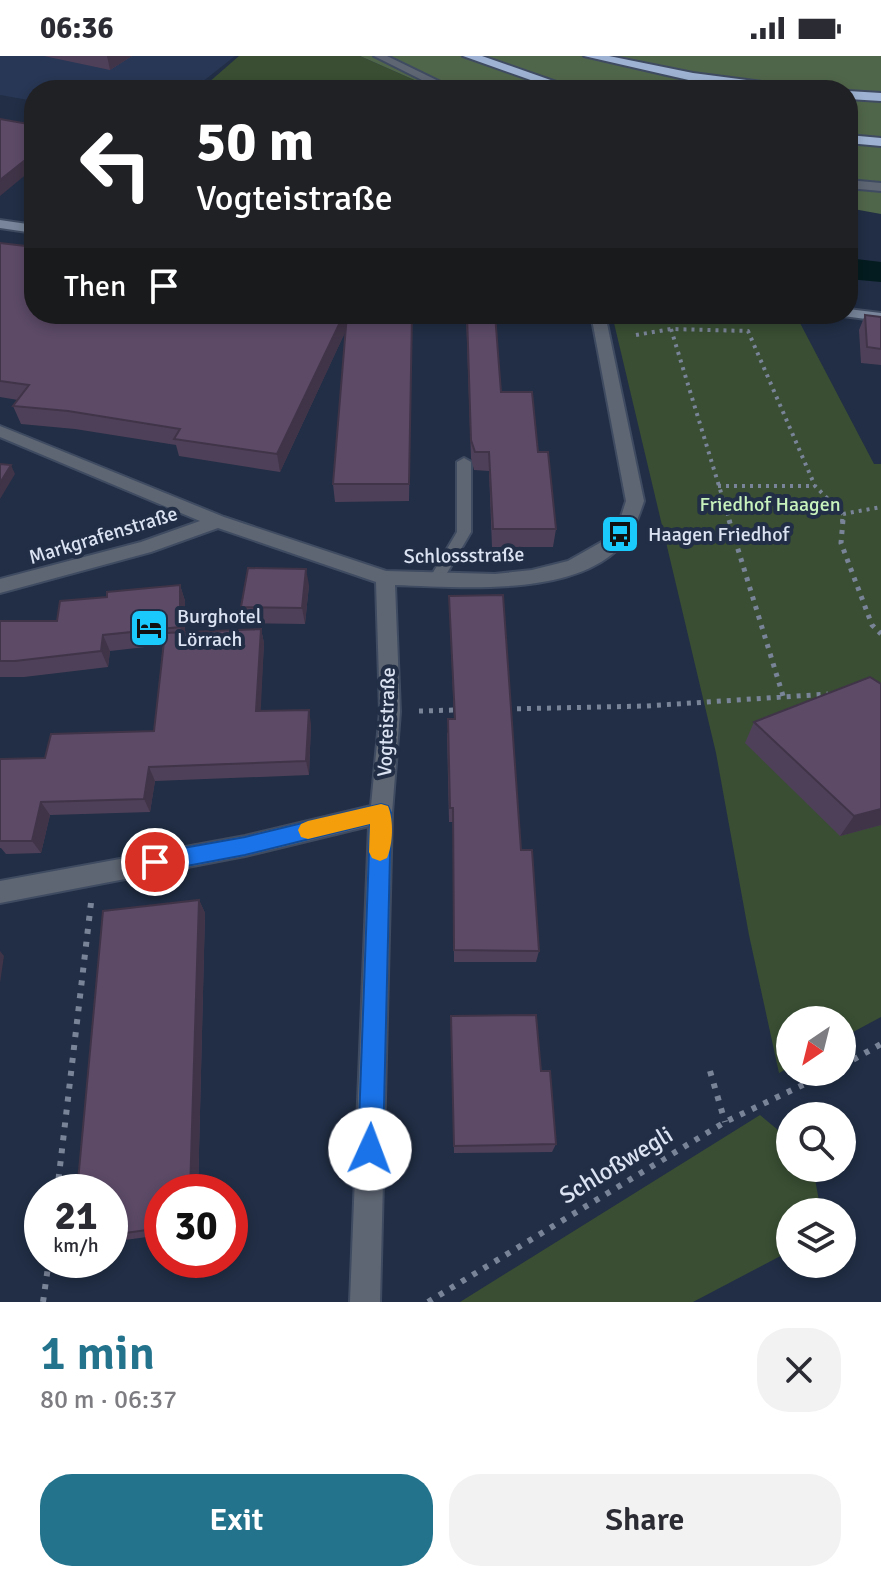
<!DOCTYPE html>
<html lang="en">
<head>
<meta charset="utf-8">
<style>
	:root { --surface:#fff; --page:#f2f2f3; --text:#2b2b33; --muted:#7c7c81; --accent:#23738d }
	body { margin:0; font-family:Signika,sans-serif; background:var(--page); color:var(--text); height:100vh; display:flex; flex-direction:column; font-size:30px; white-space:nowrap }
	* { box-sizing:border-box; margin:0 }
	p { font-size:26px; color:var(--muted) }
	.icon { flex:none; width:44px; height:44px; fill:none; stroke:currentColor; stroke-width:2; stroke-linecap:round; stroke-linejoin:round }
	.map { position:relative; height:1246px; overflow:hidden }
	.sheet { display:flex; flex-direction:column; background:var(--surface); flex:1 }
	.sheet>* { flex:none }
	.guide { position:absolute; left:24px; top:24px; width:834px; height:244px; border-radius:32px; box-shadow:0 4px 12px #0003; background:#202124; color:#fff; overflow:hidden }
	.needle { width:52px; rotate:215deg }
	.controls { position:absolute; left:776px; top:950px; display:grid; gap:16px }
	.controls a { display:grid; place-items:center; width:80px; height:80px; border-radius:50%; background:var(--surface); box-shadow:0 4px 12px #0003; font-size:40px }
	.speed { position:absolute; left:24px; top:1118px; display:flex; gap:16px; font-size:40px; font-weight:700; text-align:center }
	.speed>* { display:grid; place-content:center; width:104px; height:104px; border-radius:50%; background:var(--surface); box-shadow:0 4px 12px #0003; line-height:1 }
	.speed small { font-size:20px; font-weight:400 }
	.speed .limit { border:12px solid #d22; background:#fff; color:#111 }
	.pin { position:absolute; display:grid; place-items:center; width:68px; height:68px; color:#fff; margin:-34px; border:4px solid #fff; border-radius:50%; box-shadow:0 2px 8px #0007 }
	.me { position:absolute; width:88px; margin:-44px; rotate:2deg; stroke-linejoin:round; filter:drop-shadow(0 0 6px #0008) }
	.turn { display:flex; align-items:center; gap:28px; height:168px; padding:0 40px; font-size:36px }
	.turn .icon { width:104px; height:104px; stroke-width:2.5 }
	.turn b { display:block; font-size:56px; line-height:68px }
	.then { display:flex; align-items:center; height:76px; padding:0 40px; background:#0003; gap:16px; font-size:30px }
	.round { display:grid; place-items:center; flex:none; width:84px; height:84px; border-radius:32px; background:var(--page) }
	.summary { display:flex; align-items:center; justify-content:space-between; height:136px; padding:0 40px }
	h1 { font-size:48px; font-weight:600; line-height:60px; color:var(--accent) }
	.cta { display:flex; gap:16px; margin-top:auto; padding:16px 40px }
	.cta a { flex:1; height:92px; border-radius:32px; background:var(--accent); color:#fff; font-size:32px; font-weight:600; line-height:92px; text-align:center }
	.cta a+a { background:var(--page); color:var(--text) }
	.status { display:flex; justify-content:space-between; align-items:center; height:56px; padding:0 40px; background:var(--surface); direction:ltr }
	.status svg { height:22px; fill:currentColor }
	.map>svg:first-child { display:block }
</style>
</head>
<body>
<div class="status"><b>06:36</b><svg viewBox="0 0 49 12"><path d="M0 12V9h3v3zM5 12V6h3v6zM10 12V3h3v9zM15 12V0h3v12zM26 1h20v11H26zM47 4h2v5h-2z"/></svg></div>
<div class="map">
<svg width="881" height="1246" viewBox="0 0 881 1246">
	<rect width="100%" height="100%" fill="#212e45"/>
	<path fill="#283755" d="M0,0H235L192,34H34V45L0,39Z"/>
	<path fill="#394e33" d="M239,0H360L437,34H200Z
		M614,267H800L874,408H881V961L842,982V964H790V1011L779,1017L749,879L716,697Z
		M760,1059L790,1084V1112H813L821,1156H790V1195L693,1246H460Z"/>
	<path fill="#50664a" d="M360,0H881V158L848,152V34H437Z"/>
	<path fill="#041c1f" d="M848,202L881,206V226L848,223Z"/>
	<g fill="none" stroke-linecap="round" stroke-linejoin="round">
		<g stroke="#3f4b61" stroke-width="4">
			<path id="lane" d="M464,402L471,406V476L440,529L435,530L428,525L457,476V406Z"/>
		</g>
		<g stroke="#3f4b61" stroke-width="4">
			<path id="street" d="M374,0H387L457,34H442Z
				M848,124L881,127V135L848,132Z
				M591,258H605L644,445C638,463 632,480 617,494C567,541 458,531 395,529L400,656L392,757L380,1246H350L369,770L245,800L0,847V825L245,780L371,750L380,656L376,526L218,472L151,496L0,537V523L141,486L200,465L0,381V370L224,461L386,515L495,518L532,514L568,505L605,484L619,467L626,445Z"/>
		</g>
		<g stroke="#3f4b61" stroke-width="4">
			<path id="secondary" d="M0,164L34,169V177L0,172Z
				M848,253L881,257V265L843,260L841,258H848Z"/>
		</g>
		<g stroke="#3f4b61" stroke-width="4">
			<path id="highway" d="M463,0H482L579,34H559Z
				M584,0H609L693,17L792,30L799,34H762L693,25Z
				M848,35L881,37V45L848,43Z
				M848,79L881,82V90L848,87Z"/>
		</g>
		<path stroke="#7a8498" stroke-width="4" stroke-dasharray="3 5" stroke-linecap="butt" d="M671,273L730,466
			M636,279L671,273L748,275L815,430L843,458
			M718,430H815
			M842,466L843,458L881,451"/>
		<path stroke="#7a8498" stroke-width="5" stroke-dasharray="4 6" stroke-linecap="butt" d="M729,464L784,643
			M843,464L841,487L872,569L881,578
			M507,653L646,650L828,638
			M419,655L457,654"/>
		<path stroke="#7a8498" stroke-width="6" stroke-dasharray="5 8" stroke-linecap="butt" d="M842,1010L881,988
			M710,1015L725,1066
			M57,1136L91,847
			M43,1246L49,1204
			M428,1246L725,1066L830,1016"/>
		<use href="#lane" fill="#5e6673" fill-rule="evenodd"/>
		<use href="#street" fill="#5e6673" fill-rule="evenodd"/>
		<use href="#secondary" fill="#78859a" fill-rule="evenodd"/>
		<use href="#highway" fill="#9eb3d3" fill-rule="evenodd"/>
	</g>
	<path fill="#4f4059" d="M44,0H132L110,14Z
		M0,187L34,258H412L409,445L335,446L333,428L346,274L280,416L179,400L176,389L75,373L21,368L13,350L18,344L0,341Z
		M466,258H495L501,336L538,396L556,473L553,491H492L489,415L474,414L471,402Z
		M865,259L881,261V309L861,307L859,274Z
		M180,529L185,545V576L261,573L264,587L260,655L311,668L309,719L155,725L150,756L50,759L41,797L6,798L1,792H0V703L45,702L154,675L163,589L110,595L108,611L24,621H0V565H57L107,541Z
		M309,529L305,568L245,567L241,551Z
		M449,540L521,794L539,895L536,906H454L453,766H449L447,678L454,663Z
		M881,628V769L840,780L745,687L754,666Z
		M199,844L205,857L198,1136H162V1179L110,1186V1136Z
		M451,971L541,1015L556,1088L552,1096L454,1097Z"/>
	<path fill="#403448" d="M107,0H132L110,14Z
		M34,97V112L0,140V124Z
		M344,258H349L350,266L280,416L277,398Z
		M11,409L15,418L0,443V427Z
		M306,513L309,529L305,568L302,552Z
		M180,529L185,545V587L180,571Z
		M261,573L264,587L260,670L256,655Z
		M103,579L110,595L108,611L101,595Z
		M309,654L311,668L309,719L306,705Z
		M149,711L155,725L150,756L144,743Z
		M41,746L50,759L41,797L32,785Z
		M881,753V769L840,780L854,760Z
		M199,844L205,857L198,1136H190Z
		M0,895L4,900L0,927Z"/>
	<path fill="#5c4a67" stroke="#403448" stroke-width="2" d="M0,63L34,69V97L0,124Z
		M0,187L34,191V258H344L277,398L174,383L180,373L68,355L13,350L29,329L0,325Z
		M347,258H412L409,428H333Z
		M467,258H495L501,336H532L538,396H548L556,473H493L489,396H475L471,384Z
		M865,259L881,261V293L867,291Z
		M0,408L11,409L0,427Z
		M248,512L306,513L302,552L241,551Z
		M180,529V571L103,579L101,595L15,605H0V565H57L60,545L107,541V536Z
		M503,539L521,794H532L539,895L454,894L453,752H450L448,663H455L449,540Z
		M261,573L256,655L309,654L306,705L149,711L144,743L41,746L32,785H0V703L45,702L51,678L154,675L165,577Z
		M870,621L881,628V753L854,760L754,666Z
		M199,844L190,1136H162V1172L110,1179V1136H77L103,855Z
		M536,959L541,1015H550L556,1088L454,1090L451,960Z"/>
	<path fill="#1a73e8" stroke="#114b97" stroke-width="2" d="M381,748L388,750L391,757L383,1093L379,1102L370,1105L361,1102L358,1093L370,768L245,799L155,816L147,813L144,806L147,800L155,797L245,781Z"/>
	<path fill="#f59e0b" d="M381,748L388,750C394,764 393,789 387,802L380,805L372,802L369,796L370,768L308,783L301,781L298,774L301,768L308,765Z"/>
	<defs>
		<g id="bus-square" transform="scale(2)"><rect x="-9" y="-9" width="18" height="18" rx="4" fill="#1acafc" stroke="#212e45"/><path d="M-5-6H5V4H4V6H2V4H-2V6H-4V4H-5ZM-3.5-4V0h7V-4ZM-3.5 1.2v1.5H-2V1.2ZM2 1.2v1.5H3.5V1.2Z" fill="#111"/></g>
		<g id="hotel-square" transform="scale(2)"><rect x="-9" y="-9" width="18" height="18" rx="4" fill="#1acafc" stroke="#212e45"/><path d="M-6-4.5h1.5V1H6V5H4.5V3h-9V5H-6ZM-4 0a1.8 1.8 0 1 1 3.6 0ZM.5 0V-2.5h3Q6-2.5 6 0Z" fill="#111"/></g>
	</defs>
	<g fill-rule="evenodd">
		<use href="#bus-square" x="620" y="478"/>
		<use href="#hotel-square" x="149" y="572"/>
	</g>
	<g text-anchor="middle" stroke-width="8" stroke-linejoin="round" paint-order="stroke">
		<g font-size="20" fill="#c7f1bd" stroke="#212e45">
			<text x="770" y="455">Friedhof Haagen</text>
		</g>
		<g font-size="20" fill="#dbe3f3" stroke="#212e45" text-anchor="start">
			<text x="648" y="485">Haagen Friedhof</text>
			<text x="177" y="567">Burghotel<tspan x="177" dy="23">Lörrach</tspan></text>
		</g>
		<g font-size="20" fill="#dbe3f3" stroke="#212e45">
			<text transform="translate(103 479) rotate(-17)" y="7">Markgrafenstraße</text>
			<text transform="translate(464 499) rotate(-1)" y="7">Schlossstraße</text>
			<text transform="translate(386 666) rotate(-88)" y="7">Vogteistraße</text>
		</g>
		<g font-size="24" fill="#dbe3f3" stroke="#212e45">
			<text transform="translate(616 1109) rotate(-31)" y="8">Schloßwegli</text>
		</g>
	</g>
</svg>
<div class="controls">
<a><svg class="needle" viewBox="-14 -14 28 28"><path d="M0-13l5 13h-10z" fill="#e53935"/><path d="M0 13l5-13h-10z" fill="#7c7c81"/></svg></a>
<a><svg class="icon" aria-label="search" viewBox="0 0 24 24"><circle cx="10" cy="10" r="6"/><path d="M15 15l6 6"/></svg></a>
<a><svg class="icon" aria-label="layers" viewBox="0 0 24 24"><path d="M12 4l9 5-9 5-9-5zM3 14l9 5 9-5"/></svg></a>
</div>
<div class="speed"><div>21<small>km/h</small></div><div class="limit">30</div></div>
<div class="pin" style="left:155px;top:806px;background:#d93025"><svg class="icon" aria-label="arrive" viewBox="0 0 24 24"><path d="M6 21V4h12l-3 4 3 4H6"/></svg></div>
<svg class="me" style="left:370px;top:1093px" viewBox="-20 -20 40 40"><circle r="19" fill="#fff"/><path d="M0-13L10 11 0 6-10 11z" fill="#1a73e8"/></svg>
<div class="guide">
<div class="turn"><svg class="icon" aria-label="left" viewBox="0 0 24 24"><path d="M17 20v-9H6M10 6l-5 5 5 5"/></svg><div><b>50 m</b>Vogteistraße</div></div>
<div class="then">Then<svg class="icon" aria-label="arrive" viewBox="0 0 24 24"><path d="M6 21V4h12l-3 4 3 4H6"/></svg></div>
</div>
</div>
<section class="sheet">
<div class="summary"><div><h1>1 min</h1><p>80 m · 06:37</p></div><a class="round"><svg class="icon" aria-label="close" viewBox="0 0 24 24"><path d="M6 6l12 12M18 6L6 18"/></svg></a></div>
<div class="cta"><a>Exit</a><a>Share</a></div>
</section>
</body>
</html>
